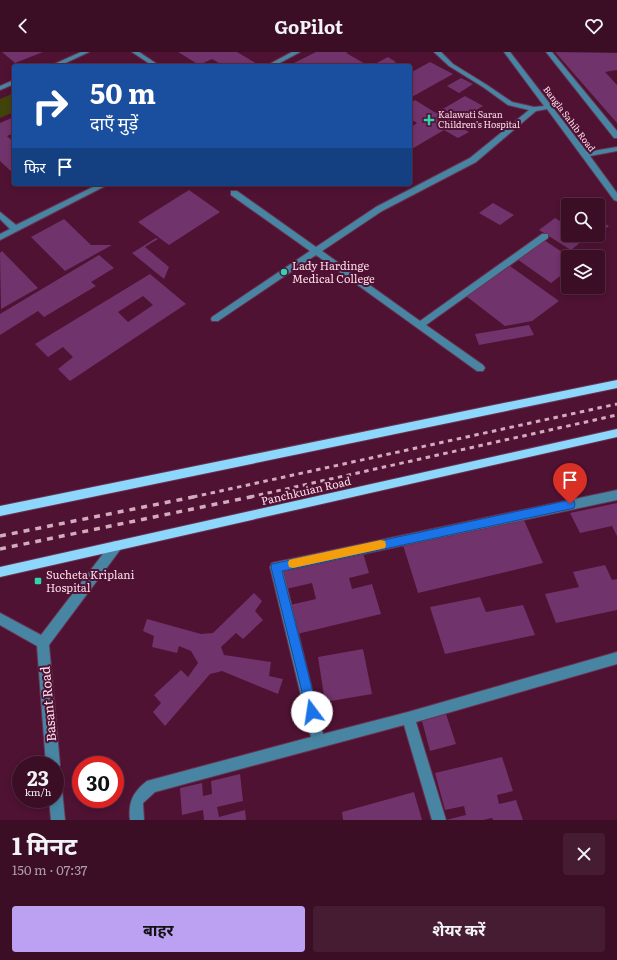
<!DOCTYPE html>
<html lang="hi">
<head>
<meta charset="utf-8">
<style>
	:root { --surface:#3b0e26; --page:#461c32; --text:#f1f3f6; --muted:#ac9ca7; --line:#542e43; --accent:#bca0f2 }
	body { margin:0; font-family:Literata,"Noto Sans Devanagari",serif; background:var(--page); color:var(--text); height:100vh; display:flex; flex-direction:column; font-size:15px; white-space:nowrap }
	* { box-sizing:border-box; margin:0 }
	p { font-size:13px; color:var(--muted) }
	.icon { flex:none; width:22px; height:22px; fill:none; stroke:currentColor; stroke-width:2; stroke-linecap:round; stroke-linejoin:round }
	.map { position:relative; height:768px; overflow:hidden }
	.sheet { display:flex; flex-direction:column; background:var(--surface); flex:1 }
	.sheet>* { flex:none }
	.hud { position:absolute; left:12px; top:12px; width:400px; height:122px; border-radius:4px; box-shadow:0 2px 6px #0003,0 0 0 1px var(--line); background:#1a4fa0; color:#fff; overflow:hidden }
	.controls { position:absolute; left:561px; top:146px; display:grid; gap:8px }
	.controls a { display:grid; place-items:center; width:44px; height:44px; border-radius:4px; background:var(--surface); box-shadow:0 2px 6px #0003,0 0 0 1px var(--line); font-size:20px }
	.speed { position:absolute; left:12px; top:704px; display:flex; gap:8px; font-size:20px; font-weight:700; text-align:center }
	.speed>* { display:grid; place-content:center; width:52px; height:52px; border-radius:50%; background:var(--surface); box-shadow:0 2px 6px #0003,0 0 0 1px var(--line); line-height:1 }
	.speed small { font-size:10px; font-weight:400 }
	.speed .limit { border:6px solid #d22; background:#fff; color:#111 }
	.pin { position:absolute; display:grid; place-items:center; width:34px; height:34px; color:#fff; margin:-41px -17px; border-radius:50% 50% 50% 0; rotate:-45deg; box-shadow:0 0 4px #0007 }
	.pin .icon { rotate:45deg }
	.me { position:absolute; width:44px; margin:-22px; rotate:346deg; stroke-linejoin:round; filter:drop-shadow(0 0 3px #0008) }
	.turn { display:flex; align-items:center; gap:14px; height:84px; padding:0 12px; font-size:18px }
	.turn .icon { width:52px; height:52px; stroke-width:2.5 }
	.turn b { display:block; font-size:28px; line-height:34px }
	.then { display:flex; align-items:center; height:38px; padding:0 12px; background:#0003; gap:8px; font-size:15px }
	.round { display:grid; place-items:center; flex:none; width:42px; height:42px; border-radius:4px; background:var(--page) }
	.overview { display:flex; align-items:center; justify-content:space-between; height:68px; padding:0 12px }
	h1 { font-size:24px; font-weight:700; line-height:30px }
	.action { display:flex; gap:8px; margin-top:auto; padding:8px 12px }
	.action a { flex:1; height:46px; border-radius:4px; background:var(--accent); color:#111; font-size:16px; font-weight:700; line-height:46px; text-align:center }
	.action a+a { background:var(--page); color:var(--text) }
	header { display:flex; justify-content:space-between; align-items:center; height:52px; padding:0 12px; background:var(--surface); font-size:18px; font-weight:700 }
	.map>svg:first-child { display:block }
</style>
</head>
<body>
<header><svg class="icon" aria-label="back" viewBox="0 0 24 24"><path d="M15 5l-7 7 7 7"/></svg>GoPilot<svg class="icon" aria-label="heart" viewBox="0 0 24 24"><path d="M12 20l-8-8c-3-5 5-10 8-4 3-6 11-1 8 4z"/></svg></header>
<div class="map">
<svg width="617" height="768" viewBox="0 0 617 768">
	<rect width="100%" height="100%" fill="#4f1233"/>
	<path fill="#41430b" d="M14,41V60L0,66V47Z"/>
	<path fill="#71336c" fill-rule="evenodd" d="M2,0H43L15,11Z
		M178,0H237L259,13L224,14L212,7L199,13Z
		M316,0H348L346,1L369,14H288Z
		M555,0L617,1V18L605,20L617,33V71Z
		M388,5L396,10L389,14H371Z
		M430,10L453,22L410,46V21Z
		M461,26L473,32L459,41L447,34Z
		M465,44L483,54L454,71L469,80L458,86L444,78L410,98V76L417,71L410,67V51L415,48L436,61Z
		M14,65V81L7,84L14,90V122L0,109V71Z
		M189,138L220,160L169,193L138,170Z
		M493,151L514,163L500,173L479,161Z
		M555,166L568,174V183H583L587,185L571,198L539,178Z
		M64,167L91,193H112L65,219L31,185Z
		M598,168L609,174L598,182Z
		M156,186L158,187L145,195L169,215L164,227L132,201Z
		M544,188L568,204V218L551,231L517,207Z
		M2,199L38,236L1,257L0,201Z
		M99,203L114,216L91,230L96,234L44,265L38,259L0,283V262Z
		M510,214L559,249L532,269L505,274L466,244Z
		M150,222L186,252L70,329L58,317L73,305L63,295L48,305L35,292ZM143,244L153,253L128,270L118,260Z
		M529,273L534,283L479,293L475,282Z
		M617,451V484L612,474L580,481L570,461Z
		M523,466L543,511L418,541L403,493Z
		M362,498L369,521L349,526L352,537L372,532L381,562L297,582L290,553L316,547L312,531L286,537L282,516Z
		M605,513L612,528L617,527V558L556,571L545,542L579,535L573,520Z
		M254,541L262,549L255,559L263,568L243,587L236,581L221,595L224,603L271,610L269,624L283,627L278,642L222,619L210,622L165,674L153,660L161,651L154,643L181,618L188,625L198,611L191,599L179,594L177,601L152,595L154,584L143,579L147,567L201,582L213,581Z
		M480,545L486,560L523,553L535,583L445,602L430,555Z
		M363,597L372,642L325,650L318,605Z
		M446,662L456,692L430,699L422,669Z
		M502,705L513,739L497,743L499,752L516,748L523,768H493L492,766L483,768H446L466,763L464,754L445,758L435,721Z
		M240,722L243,749L217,755L219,765L245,758L246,768H204L203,758L182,763L180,736L202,731L203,744L212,742L211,729Z
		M414,740L422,768H343L342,760Z"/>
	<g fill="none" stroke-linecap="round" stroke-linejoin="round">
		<g stroke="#6b3250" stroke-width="2">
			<path id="minor" d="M81,0H89L59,14H50Z
				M132,0H139L160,14H153Z
				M292,0H300L274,14H266Z
				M434,0H441L453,12L487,33L512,50L534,55L544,54L504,0H510L587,100L617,95V99L590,104L617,141V149L614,148L547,57L536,59L476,110L382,159L322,199L420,269L542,182H548V186L426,273L483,313L485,316L483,319H477L316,203L218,269H212L211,267L212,265L310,199L231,143V139H237L316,195L376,155L470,106L529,58L508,53L483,35L449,14Z
				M546,0H552L617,79V86H614Z
				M14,28V32L0,38V34Z
				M99,132H109L0,188V182L10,177L0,167V160L16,173Z
				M617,438V448L283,519L323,682L408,660L617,600V612L416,670L446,768H432L404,673L155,740L143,751L144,768H130C128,750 133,740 147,729L311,685L270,515L272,511Z
				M116,489L120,490L122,494L120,498L49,593L60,713L58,718L55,719V713H46L37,594L0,573V561L41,583L112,490Z
				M55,730L60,732L62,737L65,768H51L49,747H55Z"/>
		</g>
		<g stroke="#6b3250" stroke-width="2">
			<path id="major" d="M617,328V336L0,464V454Z
				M617,377V385L0,525V515Z"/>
		</g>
		<use href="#minor" fill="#4785a3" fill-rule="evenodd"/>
		<use href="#major" fill="#8ed7fc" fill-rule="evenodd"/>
		<path stroke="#d2abbd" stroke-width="3" stroke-dasharray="4.5 4.5" stroke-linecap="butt" d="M193,445L617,352
			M250,445L617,363"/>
		<path stroke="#d2abbd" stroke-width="3.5" stroke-dasharray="6 6" stroke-linecap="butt" d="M0,484L198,444
			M0,497L255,444"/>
	</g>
	<path fill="#1a73e8" stroke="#114b97" d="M570,448L574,449L575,452L574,456L570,457L282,519L318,660L316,664L312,666L308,664L271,515L272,512Z"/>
	<path fill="#f59e0b" d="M381,488L385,489L386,493L385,496L381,497L293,516L289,515L288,511L289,508L293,507Z"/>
	<g fill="#2cd5ab" stroke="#4f1233" stroke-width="1.5">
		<path d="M427 62h4v4h4v4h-4v4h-4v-4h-4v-4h4z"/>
		<circle cx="284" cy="220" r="4"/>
		<rect x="34" y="525" width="8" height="8" rx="2"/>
	</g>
	<g text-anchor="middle" stroke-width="4" stroke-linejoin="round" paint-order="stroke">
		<g font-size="9" fill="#fdddea" stroke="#4f1233" text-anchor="start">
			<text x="438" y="66">Kalawati Saran<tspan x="438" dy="10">Children's Hospital</tspan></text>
		</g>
		<g font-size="9" fill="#fdddea" stroke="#4f1233">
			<text transform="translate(569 67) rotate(53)" y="3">Bangla Sahib Road</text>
		</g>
		<g font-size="11" fill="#fdddea" stroke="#4f1233" text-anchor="start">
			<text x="292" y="218">Lady Hardinge<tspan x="292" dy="13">Medical College</tspan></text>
			<text x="46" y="527">Sucheta Kriplani<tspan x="46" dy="13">Hospital</tspan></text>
		</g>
		<g font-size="11" fill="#fdddea" stroke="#4f1233">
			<text transform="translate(306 439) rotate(-13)" y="4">Panchkuian Road</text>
		</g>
		<g font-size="13" fill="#fdddea" stroke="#4f1233">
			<text transform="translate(48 652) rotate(-95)" y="5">Basant Road</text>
		</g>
	</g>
</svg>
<div class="controls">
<a><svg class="icon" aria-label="search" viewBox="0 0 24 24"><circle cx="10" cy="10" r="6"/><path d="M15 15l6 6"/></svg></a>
<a><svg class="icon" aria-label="layers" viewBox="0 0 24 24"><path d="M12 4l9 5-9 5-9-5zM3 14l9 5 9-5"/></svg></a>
</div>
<div class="speed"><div>23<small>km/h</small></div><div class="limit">30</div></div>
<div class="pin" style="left:570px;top:452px;background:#d93025"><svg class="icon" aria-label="arrive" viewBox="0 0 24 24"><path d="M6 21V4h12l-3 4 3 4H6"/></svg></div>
<svg class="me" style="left:312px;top:660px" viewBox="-20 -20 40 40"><circle r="19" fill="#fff"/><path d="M0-13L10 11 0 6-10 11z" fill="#1a73e8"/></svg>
<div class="hud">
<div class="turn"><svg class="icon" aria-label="right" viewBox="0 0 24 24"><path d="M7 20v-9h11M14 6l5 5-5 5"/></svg><div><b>50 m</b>दाएँ मुड़ें</div></div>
<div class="then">फिर<svg class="icon" aria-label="arrive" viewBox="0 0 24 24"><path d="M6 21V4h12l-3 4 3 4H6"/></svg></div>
</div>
</div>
<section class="sheet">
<div class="overview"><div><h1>1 मिनट</h1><p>150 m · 07:37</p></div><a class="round"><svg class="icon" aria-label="close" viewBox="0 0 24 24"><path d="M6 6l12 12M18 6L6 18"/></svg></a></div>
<div class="action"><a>बाहर</a><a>शेयर करें</a></div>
</section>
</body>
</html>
